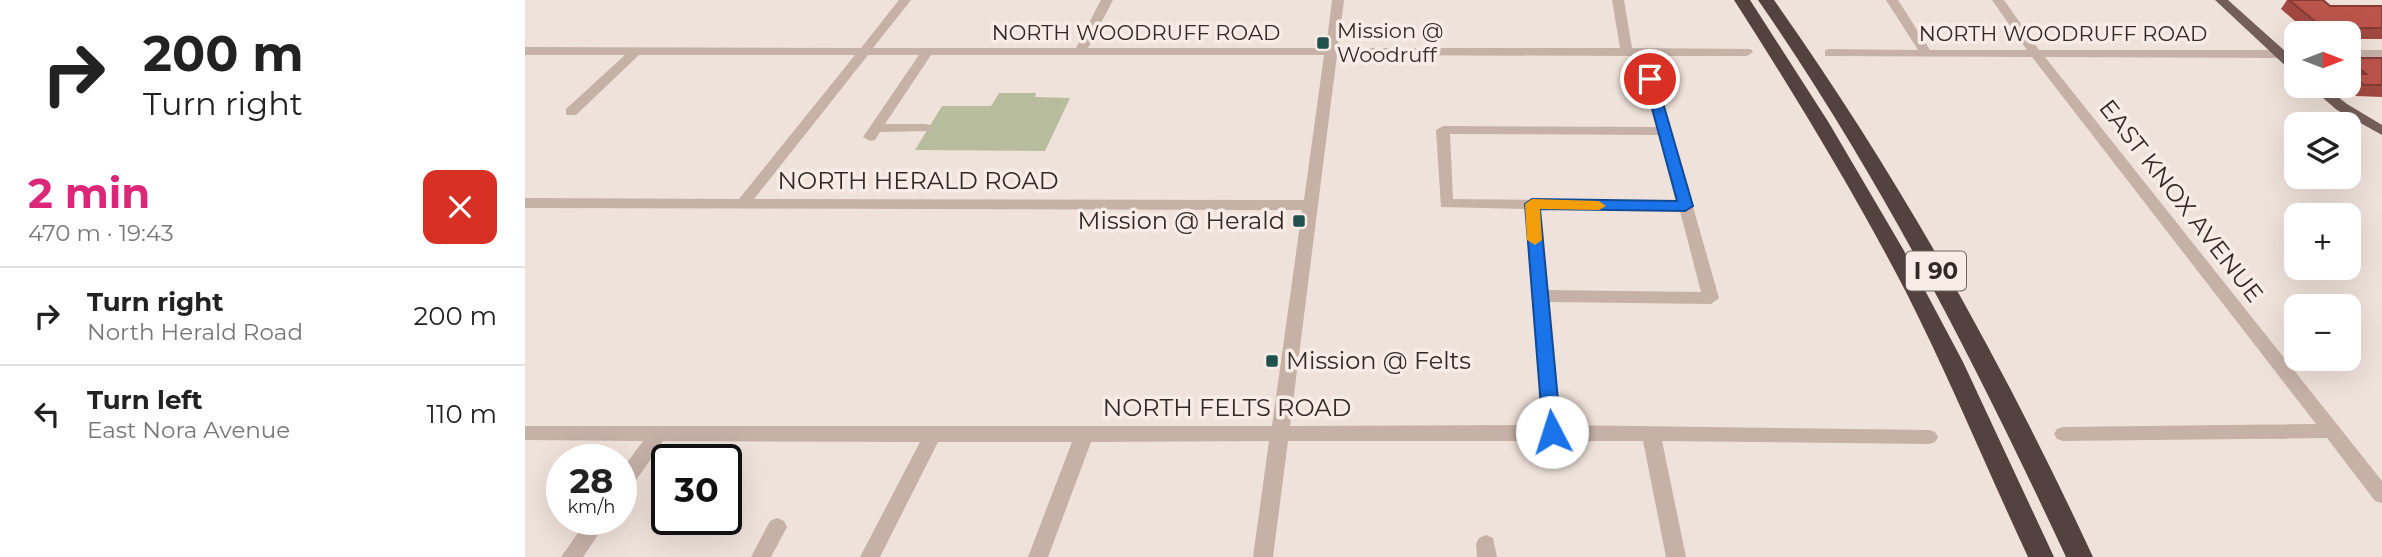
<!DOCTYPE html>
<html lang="en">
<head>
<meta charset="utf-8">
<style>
	:root { --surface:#fff; --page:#f6f6f6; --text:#222; --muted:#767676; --line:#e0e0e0; --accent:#db2777 }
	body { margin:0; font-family:Montserrat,sans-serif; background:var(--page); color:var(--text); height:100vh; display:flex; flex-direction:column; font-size:26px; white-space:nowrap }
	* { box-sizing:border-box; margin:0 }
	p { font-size:23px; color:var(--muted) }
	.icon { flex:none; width:38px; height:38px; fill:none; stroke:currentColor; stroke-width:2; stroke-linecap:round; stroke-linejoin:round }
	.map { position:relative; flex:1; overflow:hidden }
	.sheet { display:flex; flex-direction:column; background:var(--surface); width:525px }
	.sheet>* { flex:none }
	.top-card { background:#fff; color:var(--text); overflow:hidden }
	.needle { width:46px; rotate:90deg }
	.fabs { position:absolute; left:1759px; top:21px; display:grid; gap:14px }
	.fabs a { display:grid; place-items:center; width:77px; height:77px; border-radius:14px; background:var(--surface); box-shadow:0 7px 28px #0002; font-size:35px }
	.speed { position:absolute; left:21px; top:444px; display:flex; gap:14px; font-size:35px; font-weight:700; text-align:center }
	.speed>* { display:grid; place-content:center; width:91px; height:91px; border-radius:50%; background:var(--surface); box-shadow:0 7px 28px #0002; line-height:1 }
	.speed small { font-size:18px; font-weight:400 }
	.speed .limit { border:4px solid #111; border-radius:10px; background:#fff; color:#111 }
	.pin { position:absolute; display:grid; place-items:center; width:60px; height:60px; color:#fff; margin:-30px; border:4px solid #fff; border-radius:50%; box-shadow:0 2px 7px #0007 }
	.me { position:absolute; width:77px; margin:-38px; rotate:355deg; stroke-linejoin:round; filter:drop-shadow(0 0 5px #0008) }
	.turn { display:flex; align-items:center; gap:24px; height:147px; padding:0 28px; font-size:32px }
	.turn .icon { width:91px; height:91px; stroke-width:2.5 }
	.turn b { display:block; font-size:49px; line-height:60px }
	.round { display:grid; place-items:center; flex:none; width:74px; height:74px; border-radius:14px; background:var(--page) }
	.headline { display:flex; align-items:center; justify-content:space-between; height:119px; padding:0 28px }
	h1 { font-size:42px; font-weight:700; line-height:52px; color:var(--accent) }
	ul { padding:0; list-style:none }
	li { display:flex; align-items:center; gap:21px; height:98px; padding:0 28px; border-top:2px solid var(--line) }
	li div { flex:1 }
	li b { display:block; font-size:26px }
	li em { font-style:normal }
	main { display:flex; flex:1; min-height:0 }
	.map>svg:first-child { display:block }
</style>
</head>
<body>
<main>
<section class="sheet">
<div class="top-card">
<div class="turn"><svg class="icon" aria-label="right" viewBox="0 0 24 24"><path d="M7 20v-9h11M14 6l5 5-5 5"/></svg><div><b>200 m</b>Turn right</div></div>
</div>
<div class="headline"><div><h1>2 min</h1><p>470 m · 19:43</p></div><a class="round" style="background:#d93025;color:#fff"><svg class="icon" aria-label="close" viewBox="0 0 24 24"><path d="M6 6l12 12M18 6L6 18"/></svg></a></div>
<ul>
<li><svg class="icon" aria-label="right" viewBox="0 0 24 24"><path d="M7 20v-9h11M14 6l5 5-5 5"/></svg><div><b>Turn right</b><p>North Herald Road</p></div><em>200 m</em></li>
<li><svg class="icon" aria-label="left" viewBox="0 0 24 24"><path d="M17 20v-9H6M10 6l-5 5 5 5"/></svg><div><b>Turn left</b><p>East Nora Avenue</p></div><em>110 m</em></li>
</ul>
</section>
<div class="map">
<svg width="1857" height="557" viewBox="0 0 1857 557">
	<rect width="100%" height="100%" fill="#efe2da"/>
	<path fill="#b7bd9c" d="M474,93H511L510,97L545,98L520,151L390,150L417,106H466Z"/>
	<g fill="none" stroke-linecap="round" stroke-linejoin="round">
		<path fill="#c6b1a7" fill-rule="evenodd" d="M374,0H386L348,48H551L576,0H588L563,48H801L807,0H819L813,48H1095L1087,0H1099L1107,48L1226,49L1228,52L1222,56H1125L1194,298L1186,304L1024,302L1035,425L1404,430L1410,432L1413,437L1410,442L1404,444L1137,441L1161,557H1141L1118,441H763L748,557H728L744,441L566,442L523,557H503L547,442H413L355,557H335L395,442L138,441L103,492L96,494V471L118,441L0,440V426H747L777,210L0,208V198L214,199L330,55H114L51,115H41V109L100,55H0V47L336,48ZM343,55H394L338,137L345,141L350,140L355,132L405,131V125L400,124H360L406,55H799L779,200L229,199ZM812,55L1113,56L1132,127L918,126L911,130L916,207L1000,209L1017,425L765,426ZM925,134L1134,135L1152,201L928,199ZM1015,209L1155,211L1176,292L1023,290Z
			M1361,0H1373L1405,50H1502L1467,0H1479L1514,50H1771V58L1520,57L1857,481V503L1850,501L1802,438L1538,441L1532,439L1529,434L1532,429L1538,427L1791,424L1507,57L1300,56V50L1304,49L1393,50Z
			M1824,50H1857V58H1824Z
			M252,518L259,521L262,527L246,557H226L245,521Z
			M62,520H83L58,557H36Z
			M961,535L968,538L972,557H952L951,544L954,538Z"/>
		<path fill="#745e59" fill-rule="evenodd" d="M1690,0H1703L1771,61V72L1766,71Z
			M1784,86H1799L1822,104L1857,125V135L1812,110Z"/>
		<path fill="#53423f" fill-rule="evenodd" d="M1209,0H1225L1304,123L1378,249L1438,362L1529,557H1503C1462,469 1425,379 1381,292C1329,192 1270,95 1209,0Z
			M1233,0H1249C1373,175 1478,363 1568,557H1541C1451,364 1355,176 1233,0Z"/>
	</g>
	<path fill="#a24941" d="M1762,0H1798L1805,6H1857V39H1824V33H1784L1756,9Z
		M1824,58H1857V97L1831,96L1819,86H1824Z"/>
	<path fill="#bc554c" stroke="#843c35" stroke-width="2" d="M1764,0H1798L1805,6H1857V28H1798Z
		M1824,58H1857V85H1839L1826,74H1841L1824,59Z"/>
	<path fill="#1a73e8" stroke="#114b97" stroke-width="2" d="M1125,75L1131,79L1168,206L1160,211L1015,209L1036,432L1034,437L1027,439L1021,437L1018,432L1000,204L1007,199L1152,201L1119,79Z"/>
	<path fill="#f59e0b" d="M1007,199L1074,201L1081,206L1074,210L1015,209L1017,240L1010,245L1002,240L1000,204Z"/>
	<g fill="#20514d" stroke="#f7ede6" stroke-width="2.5">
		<rect x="791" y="36" width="14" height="14" rx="3.5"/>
		<rect x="767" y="214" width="14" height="14" rx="3.5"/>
		<rect x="740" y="354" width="14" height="14" rx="3.5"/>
	</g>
	<g text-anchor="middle" stroke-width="7" stroke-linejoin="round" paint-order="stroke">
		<g font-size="21" fill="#332927" stroke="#f7ede6" text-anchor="start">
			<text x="812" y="38">Mission @<tspan x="812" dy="24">Woodruff</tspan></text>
		</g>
		<g font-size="21" fill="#332927" stroke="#f7ede6">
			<text x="611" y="40">NORTH WOODRUFF ROAD</text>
			<text x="1538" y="41">NORTH WOODRUFF ROAD</text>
		</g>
		<rect fill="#f7ede6" stroke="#6e6460" stroke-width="2" x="1381" y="251.5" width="60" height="39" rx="5"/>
		<g font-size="23" font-weight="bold" fill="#332927">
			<text x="1411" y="279">I 90</text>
		</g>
		<g font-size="24" fill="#332927" stroke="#f7ede6">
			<text x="393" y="189">NORTH HERALD ROAD</text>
			<text transform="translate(1656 201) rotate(52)" y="8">EAST KNOX AVENUE</text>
			<text x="702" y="416">NORTH FELTS ROAD</text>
		</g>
		<g font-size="24" fill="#332927" stroke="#f7ede6" text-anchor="end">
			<text x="760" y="229">Mission @ Herald</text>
			<text x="761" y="369" text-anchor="start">Mission @ Felts</text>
		</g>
	</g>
</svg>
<div class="fabs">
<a><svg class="needle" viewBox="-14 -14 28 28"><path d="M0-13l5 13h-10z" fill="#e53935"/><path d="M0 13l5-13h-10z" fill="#767676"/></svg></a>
<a><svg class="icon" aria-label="layers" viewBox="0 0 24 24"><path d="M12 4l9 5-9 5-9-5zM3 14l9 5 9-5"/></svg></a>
<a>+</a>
<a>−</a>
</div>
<div class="speed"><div>28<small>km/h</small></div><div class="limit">30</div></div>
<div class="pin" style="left:1125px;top:79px;background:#d93025"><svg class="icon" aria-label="arrive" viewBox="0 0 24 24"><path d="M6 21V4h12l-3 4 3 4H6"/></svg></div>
<svg class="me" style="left:1027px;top:432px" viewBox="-20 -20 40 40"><circle r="19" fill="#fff"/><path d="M0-13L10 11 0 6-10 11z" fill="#1a73e8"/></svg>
</div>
</main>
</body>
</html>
